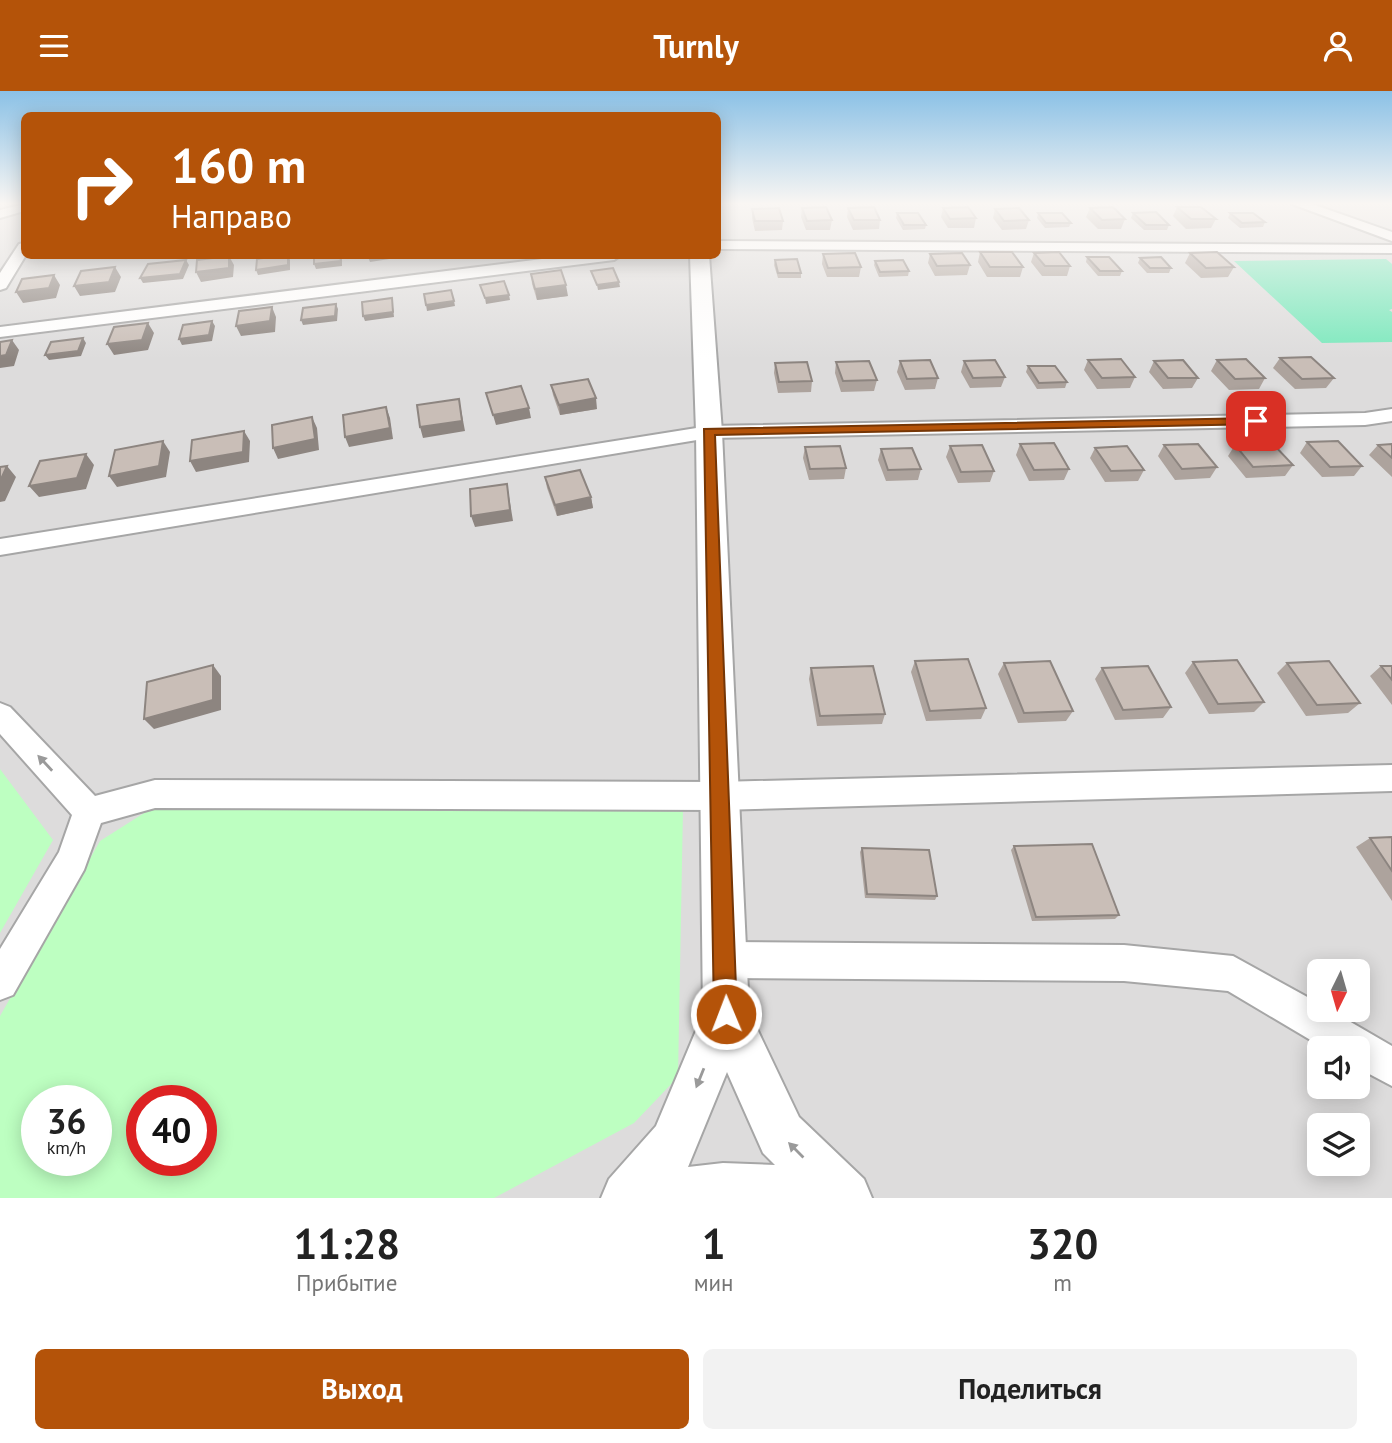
<!DOCTYPE html>
<html lang="ru">
<head>
<meta charset="utf-8">
<style>
	:root { --surface:#fff; --page:#f2f2f2; --text:#222; --muted:#767676; --accent:#b45309 }
	body { margin:0; font-family:"PT Sans",sans-serif; background:var(--page); color:var(--text); height:100vh; display:flex; flex-direction:column; font-size:26px; white-space:nowrap }
	* { box-sizing:border-box; margin:0 }
	p { font-size:23px; color:var(--muted) }
	.icon { flex:none; width:38px; height:38px; fill:none; stroke:currentColor; stroke-width:2; stroke-linecap:round; stroke-linejoin:round }
	.map { position:relative; height:1107px; overflow:hidden }
	.sheet { display:flex; flex-direction:column; background:var(--surface); flex:1 }
	.sheet>* { flex:none }
	.banner { position:absolute; left:21px; top:21px; width:700px; height:147px; border-radius:10px; box-shadow:0 4px 18px #0003; background:#b45309; color:#fff; overflow:hidden }
	.needle { width:46px; rotate:185deg }
	.buttons { position:absolute; left:1307px; top:868px; display:grid; gap:14px }
	.buttons a { display:grid; place-items:center; width:63px; height:63px; border-radius:10px; background:var(--surface); box-shadow:0 4px 18px #0003; font-size:35px }
	.speed { position:absolute; left:21px; top:994px; display:flex; gap:14px; font-size:35px; font-weight:700; text-align:center }
	.speed>* { display:grid; place-content:center; width:91px; height:91px; border-radius:50%; background:var(--surface); box-shadow:0 4px 18px #0003; line-height:1 }
	.speed small { font-size:18px; font-weight:400 }
	.speed .limit { border:10px solid #d22; background:#fff; color:#111 }
	.pin { position:absolute; display:grid; place-items:center; width:60px; height:60px; color:#fff; margin:-30px; border-radius:14px; box-shadow:0 4px 10px #0006 }
	.me { position:absolute; width:77px; margin:-38px; rotate:359deg; stroke-linejoin:round; filter:drop-shadow(0 0 5px #0008) }
	.turn { display:flex; align-items:center; gap:24px; height:147px; padding:0 35px; font-size:32px }
	.turn .icon { width:91px; height:91px; stroke-width:2.5 }
	.turn b { display:block; font-size:49px; line-height:60px }
	.eta { display:flex; justify-content:space-evenly; align-items:center; height:119px; text-align:center }
	.eta b { font-size:42px; font-weight:800; line-height:49px }
	.action { display:flex; gap:14px; margin-top:auto; padding:14px 35px }
	.action a { flex:1; height:80px; border-radius:10px; background:var(--accent); color:#fff; font-size:28px; font-weight:800; line-height:80px; text-align:center }
	.action a+a { background:var(--page); color:var(--text) }
	header { display:flex; justify-content:space-between; align-items:center; height:91px; padding:0 35px; background:var(--accent); color:#fff; font-size:32px; font-weight:800 }
	.map>svg:first-child { display:block }
</style>
</head>
<body>
<header><svg class="icon" aria-label="menu" viewBox="0 0 24 24"><path d="M4 6h16M4 12h16M4 18h16"/></svg>Turnly<svg class="icon" aria-label="person" viewBox="0 0 24 24"><circle cx="12" cy="8" r="4"/><path d="M4 21q1-7 8-7t8 7"/></svg></header>
<div class="map">
<svg width="1392" height="1107" viewBox="0 0 1392 1107">
	<rect width="100%" height="100%" fill="#f1ece4"/>
	<path fill="#dddcdc" fill-rule="evenodd" d="M0,113H24V164H718V113H1392V1107H0ZM1320,880H1358V919H1320ZM1320,957H1358V996H1320ZM37,1010H96V1069H37ZM142,1010H201V1069H142ZM1320,1034H1358V1073H1320Z"/>
	<path fill="#bdffc1" fill-rule="evenodd" d="M0,678L53,749L0,842Z
		M152,717H683L678,986L634,1032L494,1107H0V925L100,750ZM37,1010H96V1069H37ZM142,1010H201V1069H142Z"/>
	<path fill="#7ae8bc" d="M1386,168L1392,173V218L1389,219L1392,221V251L1322,252L1234,170Z"/>
	<g fill="none" stroke-linecap="round" stroke-linejoin="round">
		<g stroke="#a6a6a6" stroke-width="4">
			<path id="minor" d="M24,113V120L0,127V119Z
				M1292,113H1312L1392,141V150Z
				M718,150L1392,154V162L718,158Z
				M24,152L26,164L6,197L0,199V182L19,153Z
				M574,164H621L614,169L0,246V236Z
				M1392,318V330L1365,334L709,347L0,464V448L709,335L1365,322Z
				M0,612L10,616L95,705L155,689L719,691L1392,674V700L719,719L155,717L101,732L84,779L13,904L0,909V858L59,761L72,724L0,643Z
				M725,851L1124,854L1233,865L1320,913V919H1330L1392,955V995L1358,977V957H1324L1228,900L1124,890L725,887L713,881L707,869L713,857Z"/>
		</g>
		<g stroke="#a6a6a6" stroke-width="4">
			<path id="tertiary" d="M690,164H709L722,341L749,921L799,1026L864,1088L872,1107H601L609,1088L656,1035L703,923L696,341ZM727,981L763,1062L775,1074L723,1072L688,1076Z"/>
		</g>
		<use href="#minor" fill="#fff" fill-rule="evenodd"/>
		<use href="#tertiary" fill="#fff" fill-rule="evenodd"/>
	</g>
	<path fill="#ada39d" d="M1177,116L1216,128L1211,137L1186,138L1173,125Z
		M802,117L832,129L830,139H806L801,126Z
		M848,117L880,129L879,138L853,139L847,126Z
		M943,117L976,127L974,137H948L941,126Z
		M1090,117L1125,128L1121,138H1098L1086,126Z
		M752,118L783,130L782,139L755,140L752,127Z
		M995,118L1029,129L1026,138L1002,139L993,127Z
		M897,122L926,134L925,138L903,139L896,127Z
		M1038,122L1071,132L1069,136L1045,137L1037,127Z
		M1133,122L1169,134L1167,139H1144L1131,127Z
		M1230,122L1265,131L1263,136L1240,137L1228,127Z
		M980,161L1023,176L1020,186H987L978,171Z
		M1034,162L1070,175L1067,185H1042L1031,171Z
		M1190,162L1234,176L1228,186L1201,187L1185,172Z
		M823,163L861,176L859,186H827L822,173Z
		M930,163L970,174L967,184L935,185L928,172Z
		M1087,166L1122,180L1120,185H1098L1086,171Z
		M1140,167L1171,177L1169,182H1147L1138,172Z
		M775,169L801,182V187H778L774,174Z
		M875,170L909,180L908,185L879,186L874,174Z
		M531,183L568,205L537,209L532,193Z
		M1280,267L1334,287L1326,297L1295,298L1273,277Z
		M1088,269L1135,286L1130,297L1097,298L1084,279Z
		M1217,269L1265,287L1259,298L1229,299L1211,280Z
		M900,270L938,287L935,298L905,299L897,281Z
		M964,270L1005,286L1001,296L970,297L961,281Z
		M1154,270L1198,287L1192,297L1163,298L1149,281Z
		M836,271L877,289L874,300L841,301L835,282Z
		M775,272L812,290L811,301L778,302L774,282Z
		M1028,275L1067,291L1065,297L1037,298L1026,281Z
		M551,294L597,318L560,324L553,304Z
		M1307,351L1362,375L1354,385L1322,386L1300,362Z
		M1020,353L1069,378L1064,389L1029,390L1016,364Z
		M1392,353V386L1369,364L1378,354Z
		M1164,354L1217,376L1210,387L1175,389L1158,365Z
		M1235,354L1293,374L1285,385L1246,387L1228,365Z
		M950,355L994,380L990,391L958,392L946,366Z
		M805,356L846,377L844,388L809,389L803,367Z
		M1095,357L1144,379L1138,390L1105,391L1090,367Z
		M881,358L921,378L918,389L886,390L878,369Z
		M545,386L591,406L593,417L557,425L547,397Z
		M915,570L986,617L981,628L926,630L911,581Z
		M1193,571L1264,611L1254,621L1209,623L1185,582Z
		M1004,572L1073,620L1066,630L1018,632L998,583Z
		M1287,572L1360,612L1348,622L1306,625L1277,582Z
		M1381,575H1392V614L1370,585Z
		M811,577L885,623L882,633L817,635L809,588Z
		M1102,577L1171,616L1163,627L1115,629L1095,588Z
		M1392,746V810L1356,756L1370,747Z
		M1014,755L1119,824L1115,828L1032,830L1011,759Z
		M862,757L937,805L935,809L865,807L860,761Z"/>
	<path fill="#8d8580" d="M288,164L290,169V179L258,184L256,179Z
		M342,164V175L316,178L314,173Z
		M378,164H395L396,167L370,171L368,166Z
		M229,165L234,174L233,186L201,191L196,181Z
		M186,169L189,174L183,188L143,192L140,187Z
		M115,176L121,186L115,201L80,205L74,195Z
		M54,184L60,194L56,207L23,212L16,201Z
		M619,191L620,196L598,199L597,194Z
		M566,194L568,205L537,209L535,198Z
		M509,204L510,209L486,213L485,207Z
		M392,207L394,226L365,230L363,225Z
		M454,210L455,215L427,220L426,214Z
		M336,213L338,218L337,230L303,234L301,229Z
		M272,216L276,226L275,241L241,245L236,235Z
		M212,230L215,235L212,250L182,254L179,248Z
		M148,232L154,242L148,259L114,264L107,253Z
		M83,247L86,252L81,265L49,269L45,264Z
		M12,249L19,259L14,275L0,277V265Z
		M596,307L597,318L560,324L559,314Z
		M459,308L465,340L423,347L420,336Z
		M386,316L390,327L393,348L349,356L345,346Z
		M529,317L531,327L496,334L493,324Z
		M312,326L317,337L319,359L278,368L273,357Z
		M244,340L250,350L249,371L196,381L190,370Z
		M163,350L170,361L166,386L117,396L109,385Z
		M86,363L94,374L86,398L39,406L29,395Z
		M7,375L16,386L5,410L0,411V390Z
		M507,393L513,430L475,436L471,425Z
		M591,406L593,417L557,425L555,414Z
		M213,574L221,585V619L154,638L144,628Z"/>
	<path fill="#c9beb7" stroke="#8d8580" stroke-width="2" d="M826,116L832,129L807,130L802,117Z
		M874,116L880,129H854L848,117Z
		M968,116L976,127L950,128L943,117Z
		M1113,116L1125,128L1102,129L1090,117Z
		M1177,116H1201L1216,128H1191Z
		M779,117L783,130H755L752,118Z
		M1019,117L1029,129L1004,130L995,118Z
		M1156,121L1169,134H1146L1133,122Z
		M897,122H918L926,134H904Z
		M1038,122H1062L1071,132H1046Z
		M1230,122H1253L1265,131L1242,132Z
		M980,161H1012L1023,176H990Z
		M1059,161L1070,175H1045L1034,162Z
		M1217,161L1234,176L1206,177L1190,162Z
		M855,162L861,176L828,177L823,163Z
		M962,162L970,174L937,175L930,163Z
		M281,164H288V174L256,179L257,168Z
		M314,164H340L341,170L314,173Z
		M229,165V177L196,181L197,169Z
		M1087,166H1109L1122,180H1100Z
		M1161,166L1171,177H1150L1140,167Z
		M797,168L801,182H778L775,169Z
		M186,169L180,183L140,187L148,173Z
		M903,169L909,180L880,181L875,170Z
		M115,176L109,191L74,195L81,180Z
		M613,177L619,191L597,194L591,180Z
		M561,179L566,194L535,198L531,183Z
		M54,184L49,197L16,201L22,188Z
		M504,190L509,204L485,207L480,194Z
		M451,199L454,210L426,214L424,203Z
		M392,207L393,221L363,225L362,211Z
		M336,213L335,225L301,229L303,217Z
		M272,216L270,230L236,235L239,220Z
		M212,230L209,244L179,248L183,234Z
		M148,232L142,249L107,253L114,236Z
		M83,247L78,260L45,264L51,251Z
		M12,249L6,264L0,265V251Z
		M1311,266L1334,287L1302,288L1280,267Z
		M1121,268L1135,286L1102,287L1088,269Z
		M1246,268L1265,287L1235,288L1217,269Z
		M930,269L938,287L907,288L900,270Z
		M995,269L1005,286L973,287L964,270Z
		M1183,269L1198,287H1168L1154,270Z
		M869,270L877,289L843,290L836,271Z
		M807,271L812,290L779,291L775,272Z
		M1028,275H1055L1067,291L1039,292Z
		M588,288L596,307L559,314L551,294Z
		M521,295L529,317L493,324L486,302Z
		M459,308L462,330L420,336L417,314Z
		M386,316L390,337L345,346L343,324Z
		M312,326L315,348L273,357L272,334Z
		M244,340L243,361L190,370L192,349Z
		M163,350L159,375L109,385L115,359Z
		M1338,350L1362,375L1330,376L1307,351Z
		M1054,352L1069,378L1034,379L1020,353Z
		M1198,353L1217,376L1182,378L1164,354Z
		M1273,353L1293,374L1253,376L1235,354Z
		M1392,353V367L1378,354Z
		M982,354L994,380L961,381L950,355Z
		M840,355L846,377L810,378L805,356Z
		M1127,355L1144,379L1111,380L1095,357Z
		M912,357L921,378L888,379L881,358Z
		M86,363L77,387L29,395L40,370Z
		M7,375L0,390V376Z
		M580,379L591,406L555,414L545,386Z
		M507,393L510,419L471,425L470,398Z
		M968,568L986,617L930,620L915,570Z
		M1237,569L1264,611L1218,613L1193,571Z
		M1050,570L1073,620L1024,622L1004,572Z
		M1329,570L1360,612L1317,614L1287,572Z
		M213,574V609L144,628L147,591Z
		M873,575L885,623L820,625L811,577Z
		M1148,575L1171,616L1123,619L1102,577Z
		M1381,575H1392V589Z
		M1392,746V780L1370,747Z
		M1092,753L1119,824L1036,826L1014,755Z
		M862,757L929,759L937,805L867,803Z"/>
	<defs><path id="oneway-solid" d="M-6-.8H1V-3.2L6.5 0L1 3.2V.8H-6Z" transform="scale(1.75)"/></defs>
	<g fill="#9a9a9a">
		<use href="#oneway-solid" transform="translate(45 672) rotate(-133)"/>
		<use href="#oneway-solid" transform="translate(700 987) rotate(112)"/>
		<use href="#oneway-solid" transform="translate(796 1059) rotate(-135)"/>
	</g>
	<linearGradient id="sky" x2="0" y2="1"><stop stop-color="#8bc1e6"/><stop offset="0.42" stop-color="#f9f6f3"/><stop offset="1" stop-color="#f9f6f3" stop-opacity="0"/></linearGradient>
	<rect width="1392" height="268" fill="url(#sky)"/>
	<path fill="#b45309" stroke="#753606" stroke-width="2" d="M1256,327L1262,330L1260,333L715,344L737,923L733,931L726,934L718,931L714,923L704,338Z"/>
</svg>
<div class="buttons">
<a><svg class="needle" viewBox="-14 -14 28 28"><path d="M0-13l5 13h-10z" fill="#e53935"/><path d="M0 13l5-13h-10z" fill="#767676"/></svg></a>
<a><svg class="icon" aria-label="sound" viewBox="0 0 24 24"><path d="M4 9h4l5-4v14l-5-4H4zM17 9q2 3 0 6"/></svg></a>
<a><svg class="icon" aria-label="layers" viewBox="0 0 24 24"><path d="M12 4l9 5-9 5-9-5zM3 14l9 5 9-5"/></svg></a>
</div>
<div class="speed"><div>36<small>km/h</small></div><div class="limit">40</div></div>
<div class="pin" style="left:1256px;top:330px;background:#d93025"><svg class="icon" aria-label="arrive" viewBox="0 0 24 24"><path d="M6 21V4h12l-3 4 3 4H6"/></svg></div>
<svg class="me" style="left:726px;top:923px" viewBox="-20 -20 40 40"><circle r="17" fill="#b45309" stroke="#fff" stroke-width="3"/><path d="M0-11L8 9 0 5-8 9z" fill="#fff"/></svg>
<div class="banner">
<div class="turn"><svg class="icon" aria-label="right" viewBox="0 0 24 24"><path d="M7 20v-9h11M14 6l5 5-5 5"/></svg><div><b>160 m</b>Направо</div></div>
</div>
</div>
<section class="sheet">
<div class="eta">
<div><b>11:28</b><p>Прибытие</p></div>
<div><b>1</b><p>мин</p></div>
<div><b>320</b><p>m</p></div>
</div>
<div class="action"><a>Выход</a><a>Поделиться</a></div>
</section>
</body>
</html>
